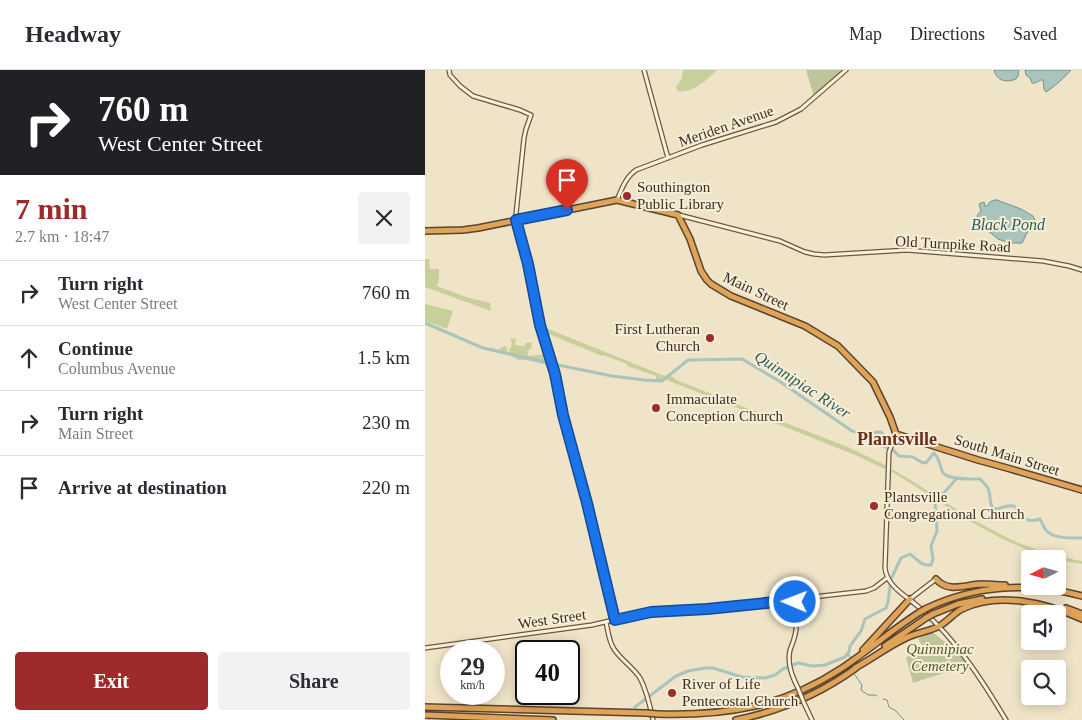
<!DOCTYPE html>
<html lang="en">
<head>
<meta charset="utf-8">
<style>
	:root { --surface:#fff; --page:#f2f2f3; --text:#2b2b33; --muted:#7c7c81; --line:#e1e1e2; --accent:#9e2a2b }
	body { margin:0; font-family:"Times New Roman",serif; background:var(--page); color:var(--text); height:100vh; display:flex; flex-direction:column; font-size:19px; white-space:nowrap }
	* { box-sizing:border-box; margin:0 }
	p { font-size:16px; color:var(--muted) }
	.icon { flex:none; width:28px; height:28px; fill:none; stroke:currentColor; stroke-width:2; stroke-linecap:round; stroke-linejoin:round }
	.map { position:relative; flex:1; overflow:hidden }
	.sheet { display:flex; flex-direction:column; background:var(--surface); width:425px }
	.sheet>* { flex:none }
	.hud { background:#202124; color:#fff; overflow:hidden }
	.needle { width:32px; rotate:264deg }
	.fabs { position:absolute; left:596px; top:480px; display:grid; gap:10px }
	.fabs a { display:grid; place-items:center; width:45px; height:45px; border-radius:5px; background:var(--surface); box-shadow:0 2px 12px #0003; font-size:25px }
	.speed { position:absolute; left:15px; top:570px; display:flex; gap:10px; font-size:25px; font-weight:700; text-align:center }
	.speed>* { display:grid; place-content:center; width:65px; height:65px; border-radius:50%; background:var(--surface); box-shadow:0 2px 12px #0003; line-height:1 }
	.speed small { font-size:12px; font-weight:400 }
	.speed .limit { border:2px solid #111; border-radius:8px; background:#fff; color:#111 }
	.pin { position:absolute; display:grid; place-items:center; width:42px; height:42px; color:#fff; margin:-51px -21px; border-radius:50% 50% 50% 0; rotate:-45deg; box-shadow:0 0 5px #0007 }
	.pin .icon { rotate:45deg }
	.me { position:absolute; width:55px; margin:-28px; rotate:271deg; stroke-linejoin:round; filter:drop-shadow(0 0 4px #0008) }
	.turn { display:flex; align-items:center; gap:18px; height:105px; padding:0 15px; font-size:22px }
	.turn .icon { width:65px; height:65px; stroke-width:2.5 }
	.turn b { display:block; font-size:35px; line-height:42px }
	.round { display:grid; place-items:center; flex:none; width:52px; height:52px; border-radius:5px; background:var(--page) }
	.head { display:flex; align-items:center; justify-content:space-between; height:85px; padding:0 15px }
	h1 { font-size:30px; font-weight:700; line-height:38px; color:var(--accent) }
	.action { display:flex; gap:10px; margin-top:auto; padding:10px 15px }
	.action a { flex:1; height:58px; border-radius:5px; background:var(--accent); color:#fff; font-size:20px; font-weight:700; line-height:58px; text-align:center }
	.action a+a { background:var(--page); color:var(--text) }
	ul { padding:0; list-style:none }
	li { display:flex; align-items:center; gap:15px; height:65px; padding:0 15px; border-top:1px solid var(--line) }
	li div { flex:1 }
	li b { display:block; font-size:19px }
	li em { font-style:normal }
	header { display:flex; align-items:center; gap:30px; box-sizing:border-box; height:70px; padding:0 25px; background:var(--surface); border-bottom:1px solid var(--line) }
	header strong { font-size:24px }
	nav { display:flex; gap:28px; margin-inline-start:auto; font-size:18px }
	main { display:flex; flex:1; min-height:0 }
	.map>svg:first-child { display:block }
</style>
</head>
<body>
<header>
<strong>Headway</strong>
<nav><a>Map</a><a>Directions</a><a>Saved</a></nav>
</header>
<main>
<section class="sheet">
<div class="hud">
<div class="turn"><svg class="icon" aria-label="right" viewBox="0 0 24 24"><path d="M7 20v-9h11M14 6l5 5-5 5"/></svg><div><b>760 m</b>West Center Street</div></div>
</div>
<div class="head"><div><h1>7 min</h1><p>2.7 km · 18:47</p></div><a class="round"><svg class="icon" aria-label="close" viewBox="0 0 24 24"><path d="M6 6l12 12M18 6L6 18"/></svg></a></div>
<ul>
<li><svg class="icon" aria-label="right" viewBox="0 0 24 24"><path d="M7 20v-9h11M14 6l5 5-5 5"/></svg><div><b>Turn right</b><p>West Center Street</p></div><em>760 m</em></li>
<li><svg class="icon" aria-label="ahead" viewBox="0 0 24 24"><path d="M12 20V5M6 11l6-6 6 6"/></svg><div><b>Continue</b><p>Columbus Avenue</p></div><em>1.5 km</em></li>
<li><svg class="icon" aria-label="right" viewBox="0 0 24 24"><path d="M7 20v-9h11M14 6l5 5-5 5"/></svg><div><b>Turn right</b><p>Main Street</p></div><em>230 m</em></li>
<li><svg class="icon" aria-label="arrive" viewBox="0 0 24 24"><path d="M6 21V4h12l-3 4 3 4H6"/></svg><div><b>Arrive at destination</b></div><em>220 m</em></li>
</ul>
<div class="action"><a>Exit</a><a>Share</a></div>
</section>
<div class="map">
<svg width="657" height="650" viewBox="0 0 657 650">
	<rect width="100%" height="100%" fill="#f0e4c8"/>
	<path fill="#c9cf9b" d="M258,0H292C282,10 267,24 252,21L251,17L257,8Z
		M0,189H4L5,199H14V209L12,216L41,227L65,233L66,241L0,217Z
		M0,234L28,241L22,259L0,251Z
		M121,258L237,305L242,306L243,305L250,308L249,309L324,339L323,342L239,309L238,310L231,309V306L202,296V294L178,285L177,286L119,262Z
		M91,268L90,275L99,276L101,273L107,272L106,279L103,281V286L122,284L126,296L121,297L120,294L101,290H93L83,284L66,280V277L74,280L75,278L80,276L82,277V281L85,282L84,279L86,278L87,273L86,272V269Z
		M325,339L423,377L462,396V398L460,399L430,385L325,343Z
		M467,399C502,419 536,444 573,463C599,477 628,486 657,491V494L633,490L632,489C622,489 612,484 603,480C553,461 512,428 467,402Z"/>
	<path fill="#bfc49a" d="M381,0H417L389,26Z
		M506,561L530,580L543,595L488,613L481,587L501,582L493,569Z"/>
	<path fill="#a9c4bc" stroke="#6f938a" d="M569,0H594L593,6L591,9C581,13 572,11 569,0Z
		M600,0H646C641,6 628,18 621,22L619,19L618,10C615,9 612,14 607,13L605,8L601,5Z
		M569,130H572L596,139L608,146L614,157L613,159L603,161L597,173H584L573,169L556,155L552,146L556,141L554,134L559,132L560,136H562L565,132Z"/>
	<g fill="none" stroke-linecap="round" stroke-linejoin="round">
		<path stroke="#6f938a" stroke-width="1" d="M423,584L425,587
			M430,605L437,615L436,620L443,625H450L452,626
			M458,629L462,630L464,637L471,641L479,650
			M4,649V650"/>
		<path stroke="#a9c4bc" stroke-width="3" d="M0,253L58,278L123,293L187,306L219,310L237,311L263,290L317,289L354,311L427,361L434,363L456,362L459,365L458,373V376L468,380L474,386L488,387L496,392L501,393L509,383C514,388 515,395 517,401C520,410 546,409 555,409C558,412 561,415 563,418C566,424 564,439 570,439C575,440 579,434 589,436C599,446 598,454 615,449C617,452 618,457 621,460C627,469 647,468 657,468
			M210,637L251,606L263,601L280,598H288L317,607L340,608L350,605L358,599L373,593L388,596L400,595L420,587L424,582L425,576L436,561L440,549L461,538L463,532L466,509L476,488L485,484C493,490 496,496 506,495L508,489L506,476L512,461L510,431L513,426L518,424L532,408"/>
		<g stroke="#6f573f" stroke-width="5.5">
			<path id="secondary" d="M24,0L25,5L35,16L48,26L95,40L106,45L101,59L99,68L91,144L92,155L103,194L115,255L130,303L138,345L162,433L190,550
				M219,0L243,88
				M192,130C197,118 201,107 211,100L277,75L351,52L376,39L421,0
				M254,145L355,171L380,182L389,184L399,185L482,180L618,191L644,196L657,200
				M471,364L464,382L460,498C462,518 484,527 497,540C532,571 557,610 581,650
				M370,529C371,541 373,554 370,565C369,570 367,575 365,580C362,594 367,606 373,618
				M485,529L511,509
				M181,552C183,561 184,572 189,579C196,590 208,597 215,608C222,621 225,636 228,650
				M0,578L167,555L218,543L282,539L441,521L449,518L462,508
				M379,633L387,650"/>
		</g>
		<g stroke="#5b4430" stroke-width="8">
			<path id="highway" d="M0,161L38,160L53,158L192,130L253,145L265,169L276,201L282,210L286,214L306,226L380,256L413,276L448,312L465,347L471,364L553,390L582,398L657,420
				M511,509C523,523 539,515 556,514C563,514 572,515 580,515
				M502,538C551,515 605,512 657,526
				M641,538L657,544
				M508,544L533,534L557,529
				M460,576L501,548
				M438,580L485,529
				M430,598C448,588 465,575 483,567C494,562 507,561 516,555C524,550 529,543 537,539C573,521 622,533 657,549
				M0,637L221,643
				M232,644C302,646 358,637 417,598C444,580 468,559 495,542
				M0,645L128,650
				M311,650C355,641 395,624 431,598"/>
		</g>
		<use href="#secondary" stroke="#faf1dc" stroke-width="3"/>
		<use href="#highway" stroke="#e0a458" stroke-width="5"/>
		<g stroke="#6f573f" stroke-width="5.5" stroke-linecap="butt">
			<path id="secondary-bridge" d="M373,618L379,633"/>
		</g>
		<g stroke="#5b4430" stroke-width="8" stroke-linecap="butt">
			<path id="highway-bridge" d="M495,542L502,538
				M501,548L508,544
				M221,643L232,644"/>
		</g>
		<use href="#secondary-bridge" stroke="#faf1dc" stroke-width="3"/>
		<use href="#highway-bridge" stroke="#e0a458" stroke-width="5"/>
	</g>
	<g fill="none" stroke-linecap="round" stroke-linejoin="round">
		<g stroke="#114b97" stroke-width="12">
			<path id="route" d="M142,140L91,150L103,194L115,255L130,304L138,345L162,433L190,550L226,542L282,539L370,530V532"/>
		</g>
		<use href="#route" stroke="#1a73e8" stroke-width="9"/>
	</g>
	<g fill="#9e2a2b" stroke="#f7eed8" stroke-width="2">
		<circle cx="202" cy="126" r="5"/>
		<circle cx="285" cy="268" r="5"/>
		<circle cx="231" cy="338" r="5"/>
		<circle cx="449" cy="436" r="5"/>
		<circle cx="247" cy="623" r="5"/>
	</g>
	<g text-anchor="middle" stroke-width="4" stroke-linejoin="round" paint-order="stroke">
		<g font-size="15" fill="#3d2e20" stroke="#f7eed8">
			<text transform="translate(301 56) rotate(-19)" y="5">Meriden Avenue</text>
			<text transform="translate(528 174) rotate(3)" y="5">Old Turnpike Road</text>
			<text transform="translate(331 221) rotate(25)" y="5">Main Street</text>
			<text transform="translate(582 385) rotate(17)" y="5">South Main Street</text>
			<text transform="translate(127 549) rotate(-8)" y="5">West Street</text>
		</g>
		<g font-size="15" fill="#3d2e20" stroke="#f7eed8" text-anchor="start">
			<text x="212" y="122">Southington<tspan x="212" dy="17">Public Library</tspan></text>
			<text x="275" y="264" text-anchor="end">First Lutheran<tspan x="275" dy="17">Church</tspan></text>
			<text x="241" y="334">Immaculate<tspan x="241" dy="17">Conception Church</tspan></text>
			<text x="459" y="432">Plantsville<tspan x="459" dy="17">Congregational Church</tspan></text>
			<text x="257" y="619">River of Life<tspan x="257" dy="17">Pentecostal Church</tspan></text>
		</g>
		<g font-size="15" font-style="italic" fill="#4d5a26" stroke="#f7eed8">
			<text x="515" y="584">Quinnipiac<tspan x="515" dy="17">Cemetery</tspan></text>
		</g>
		<g font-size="16" font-style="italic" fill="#2f5d5a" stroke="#f7eed8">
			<text x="583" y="160">Black Pond</text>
			<text transform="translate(378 314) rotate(33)" y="6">Quinnipiac River</text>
		</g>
		<g font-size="18" font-weight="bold" fill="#6b2e1e" stroke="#f7eed8">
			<text x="472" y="375">Plantsville</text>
		</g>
	</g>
</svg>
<div class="fabs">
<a><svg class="needle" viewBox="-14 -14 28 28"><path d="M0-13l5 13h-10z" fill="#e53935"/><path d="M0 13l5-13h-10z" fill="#7c7c81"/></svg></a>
<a><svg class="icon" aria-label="sound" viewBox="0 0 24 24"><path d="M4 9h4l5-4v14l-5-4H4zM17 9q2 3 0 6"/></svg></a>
<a><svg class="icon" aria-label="search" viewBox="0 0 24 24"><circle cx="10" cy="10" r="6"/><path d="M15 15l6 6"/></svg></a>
</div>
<div class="speed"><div>29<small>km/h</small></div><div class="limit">40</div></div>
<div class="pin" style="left:142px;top:140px;background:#d93025"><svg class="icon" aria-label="arrive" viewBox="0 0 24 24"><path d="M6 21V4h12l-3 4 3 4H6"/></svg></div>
<svg class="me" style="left:370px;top:532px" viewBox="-20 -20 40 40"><circle r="17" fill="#1a73e8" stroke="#fff" stroke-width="3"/><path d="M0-11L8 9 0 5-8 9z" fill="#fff"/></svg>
</div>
</main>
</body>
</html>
